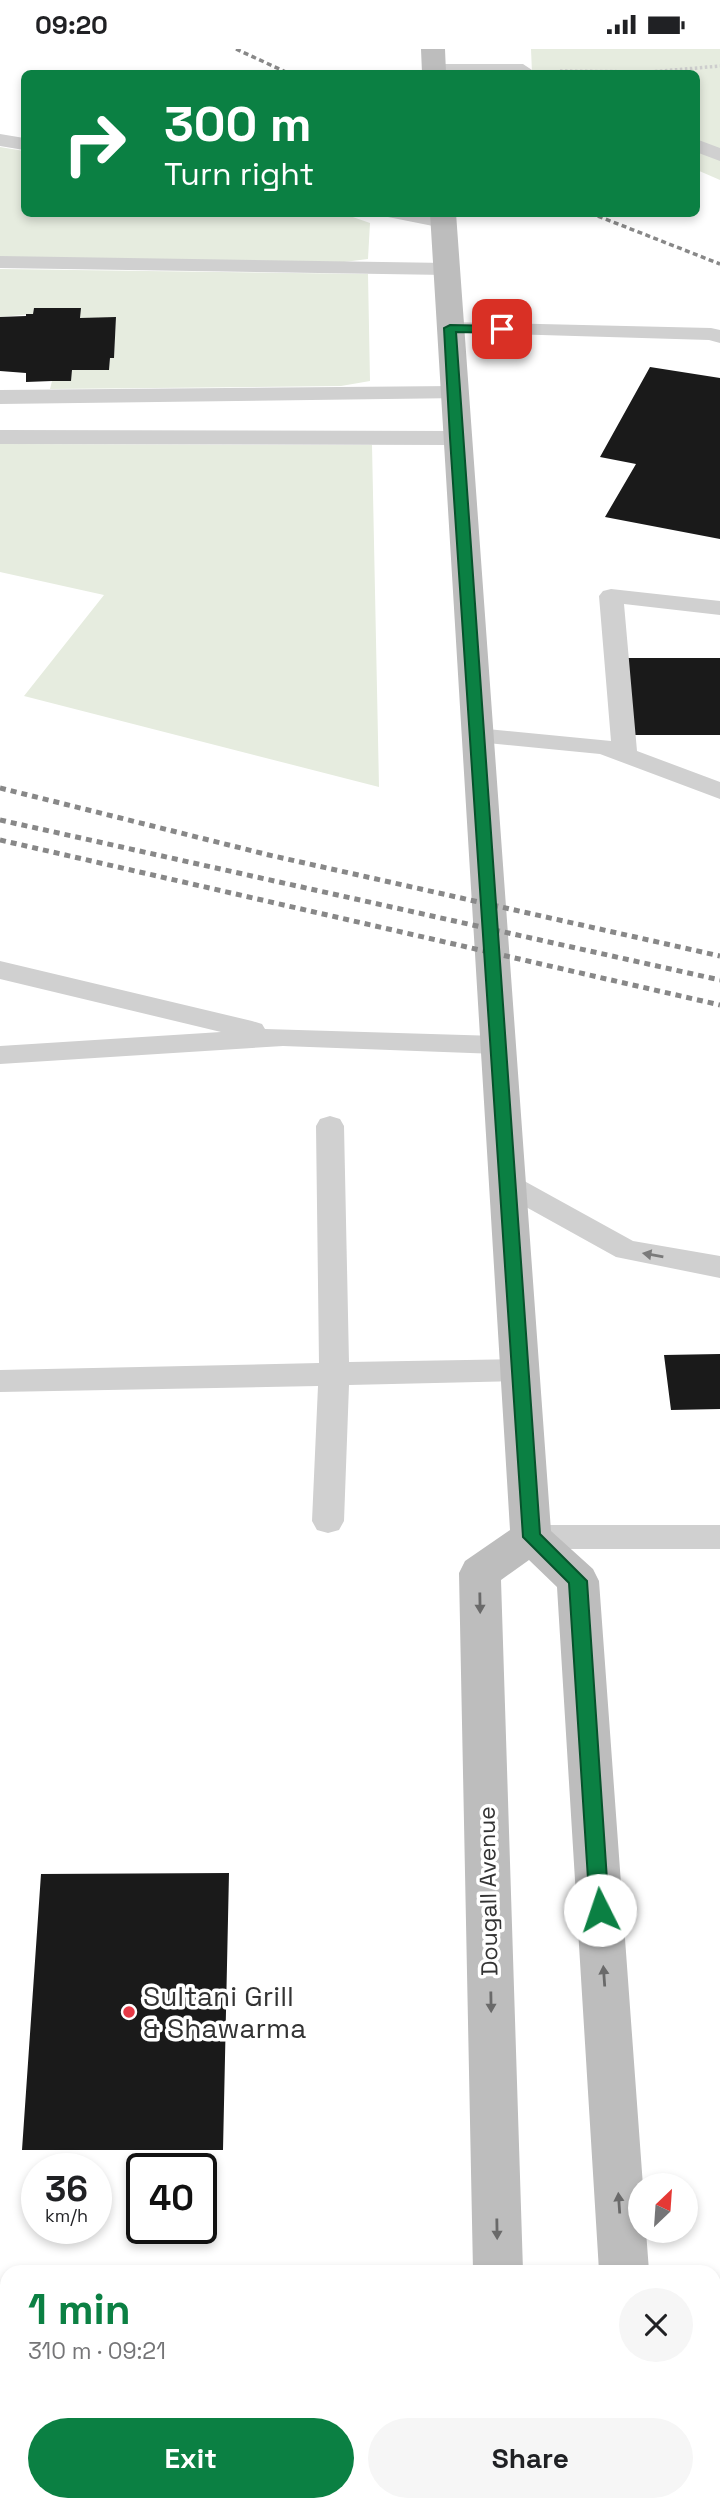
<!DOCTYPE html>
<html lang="en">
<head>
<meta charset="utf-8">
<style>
	:root { --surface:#fff; --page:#f6f6f6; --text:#202124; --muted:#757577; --accent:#0b8043 }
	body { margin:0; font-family:"Space Grotesk",sans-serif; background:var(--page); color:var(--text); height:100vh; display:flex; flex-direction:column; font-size:26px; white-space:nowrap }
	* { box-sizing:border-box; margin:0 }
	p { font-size:23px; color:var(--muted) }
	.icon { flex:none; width:38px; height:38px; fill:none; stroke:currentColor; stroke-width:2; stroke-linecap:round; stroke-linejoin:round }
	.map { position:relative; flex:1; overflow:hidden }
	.panel { position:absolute; left:0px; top:2216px; width:721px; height:247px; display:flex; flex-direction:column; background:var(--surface); border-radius:21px 21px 0 0; box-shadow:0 4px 10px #0003 }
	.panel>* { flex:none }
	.guide { position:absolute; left:21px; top:21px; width:679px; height:147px; border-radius:10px; box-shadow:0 4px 10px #0003; background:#0b8043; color:#fff; overflow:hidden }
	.needle { width:46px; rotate:25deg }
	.tools { position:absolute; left:628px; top:2124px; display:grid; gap:14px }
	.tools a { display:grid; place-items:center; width:70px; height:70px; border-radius:50%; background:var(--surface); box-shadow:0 4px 10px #0003; font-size:35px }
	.speed { position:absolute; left:21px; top:2104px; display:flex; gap:14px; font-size:35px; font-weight:700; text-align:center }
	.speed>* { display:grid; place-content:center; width:91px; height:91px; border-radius:50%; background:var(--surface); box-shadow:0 4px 10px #0003; line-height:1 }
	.speed small { font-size:18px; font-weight:400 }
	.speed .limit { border:4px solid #111; border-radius:10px; background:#fff; color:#111 }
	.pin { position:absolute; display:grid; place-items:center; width:60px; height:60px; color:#fff; margin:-30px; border-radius:14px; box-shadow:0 4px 10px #0006 }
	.me { position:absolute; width:77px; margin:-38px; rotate:356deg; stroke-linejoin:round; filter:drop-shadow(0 0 5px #0008) }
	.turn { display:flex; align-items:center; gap:24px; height:147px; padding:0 28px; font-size:32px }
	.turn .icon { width:91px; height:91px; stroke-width:2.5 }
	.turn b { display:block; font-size:49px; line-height:60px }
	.round { display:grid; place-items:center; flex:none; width:74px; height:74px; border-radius:37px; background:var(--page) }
	.overview { display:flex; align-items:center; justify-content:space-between; height:119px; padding:0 28px }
	h1 { font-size:42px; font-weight:700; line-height:52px; color:var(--accent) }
	.button { display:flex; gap:14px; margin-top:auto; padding:14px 28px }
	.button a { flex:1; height:80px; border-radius:42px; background:var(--accent); color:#fff; font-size:28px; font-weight:700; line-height:80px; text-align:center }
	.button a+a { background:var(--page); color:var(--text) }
	.status { display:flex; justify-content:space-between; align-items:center; height:49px; padding:0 35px; background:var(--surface); direction:ltr }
	.status svg { height:19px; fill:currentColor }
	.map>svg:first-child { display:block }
</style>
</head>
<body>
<div class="status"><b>09:20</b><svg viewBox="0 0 49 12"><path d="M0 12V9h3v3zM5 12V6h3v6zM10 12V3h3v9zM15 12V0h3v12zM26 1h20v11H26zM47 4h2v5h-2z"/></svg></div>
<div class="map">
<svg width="720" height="2462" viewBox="0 0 720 2462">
	<rect width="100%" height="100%" fill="#fff"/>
	<path fill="#e6ecdf" d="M531,0H720V131L697,121L696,24H532Z
		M0,98L24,102V164L344,165L370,174L368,210L344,213L0,208Z
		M0,220L368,225L370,332L341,337L50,340L52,332H70L72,321H109L110,309L114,308L116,269H80V259H34L33,265L0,268Z
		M0,395L372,396L379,738L24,647L104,546L0,523Z"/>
	<path fill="#1a1a1a" d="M34,259H81L80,269L116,268L114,309H110L109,321H72L71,332H52L26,333V324L0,322V268L26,267V265H33Z
		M650,318L720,329V490L605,468L636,415L600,408Z
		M625,609H720V686H635Z
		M720,1305V1360L671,1361L664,1306Z
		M229,1824L223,2101H22L41,1825Z"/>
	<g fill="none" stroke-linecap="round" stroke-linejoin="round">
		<path stroke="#cdcdcd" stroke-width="3.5" stroke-dasharray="2.5 2.5" stroke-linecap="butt" d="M560,22L650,23L720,17"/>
		<path fill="#d0d0d0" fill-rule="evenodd" d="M434,15H523L532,21L530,24H427L425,21L427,17Z
			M0,85L24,89V101L0,97Z
			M696,90L720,99V112L696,103Z
			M385,164H430L450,169L453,173L450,177L443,179L388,168Z
			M0,207L447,214L454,216L457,220L454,224L447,226L0,219Z
			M450,273L711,279L720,281V294L709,291L443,283L439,279L443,275Z
			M454,337L462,339L465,344L462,349L0,355V341Z
			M0,381L456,382L464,384L467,389L464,394L456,396L0,395Z
			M611,540L720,552V566L624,555L637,702L720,733V750L600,705L477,693L468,691L465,686L468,681L477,679L611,692L599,547L603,542Z
			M0,912L252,972L262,975L265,980L497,987L507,989L511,996L507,1003L497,1005L283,997L0,1015V997L221,983L0,930Z
			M330,1067L340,1070L344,1077L349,1313L520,1310L531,1313L535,1321L531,1329L520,1332L349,1336L344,1472L339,1481L328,1484L317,1481L312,1472L318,1337L0,1343V1321L319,1314L316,1077L320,1070Z
			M507,1125L517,1128L633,1192L720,1207V1229L616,1208L497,1142L493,1135L497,1128Z
			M531,1476H720V1500H531L520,1497L515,1488L520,1479Z
			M714,2335H720V2373H714Z
			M0,2346H7V2384H0Z
			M74,2455H114L113,2462H73Z"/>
		<path fill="#bdbdbd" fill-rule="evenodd" d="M421,0H445L446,24H422Z
			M430,164H456L551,1482L593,1520L599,1532L643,2137H640V2182H646L649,2222H599L557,1538L529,1511L501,1531L523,2222H473L459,1524L465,1512L510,1481Z
			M479,2455H531V2462H479Z
			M612,2455H664L665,2462H613Z"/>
		<path stroke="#888" stroke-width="3.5" stroke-dasharray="5 3.5" stroke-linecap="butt" d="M236,0L288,24
			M590,164L720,215"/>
		<path stroke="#888" stroke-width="5" stroke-dasharray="6 5" stroke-linecap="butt" d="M0,739L269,806L720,907
			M0,771L720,931
			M0,791L720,956"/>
	</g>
	<defs><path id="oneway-solid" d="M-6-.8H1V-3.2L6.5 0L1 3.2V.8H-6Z" transform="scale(1.75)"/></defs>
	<use fill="#7a7a7a" href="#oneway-solid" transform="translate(653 1206) rotate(-170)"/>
	<g fill="#6a6a6a">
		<use href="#oneway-solid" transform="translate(480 1554) rotate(89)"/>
		<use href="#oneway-solid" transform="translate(604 1927) rotate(-94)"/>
		<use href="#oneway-solid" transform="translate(491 1953) rotate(89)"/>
		<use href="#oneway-solid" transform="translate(619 2154) rotate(-94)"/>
		<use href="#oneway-solid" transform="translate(497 2180) rotate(89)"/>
	</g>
	<path fill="#0b8043" stroke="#07532c" stroke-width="2" d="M450,276L502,277L508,280L502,284L456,283L540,1485L587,1532L609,1861L606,1867L600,1870L593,1867L590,1861L569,1534L523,1488L450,389L444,279Z"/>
	<circle fill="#e63946" stroke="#fff" stroke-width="2.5" cx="129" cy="1963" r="7"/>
	<g text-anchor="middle" stroke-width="7" stroke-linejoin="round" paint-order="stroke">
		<g font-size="23" fill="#333" stroke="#fff">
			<text transform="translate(488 1842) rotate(-91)" y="8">Dougall Avenue</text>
		</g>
		<g font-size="28" fill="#333" stroke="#fff" text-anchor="start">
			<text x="143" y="1957">Sultani Grill<tspan x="143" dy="32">&amp; Shawarma</tspan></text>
		</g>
	</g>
</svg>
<div class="tools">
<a><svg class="needle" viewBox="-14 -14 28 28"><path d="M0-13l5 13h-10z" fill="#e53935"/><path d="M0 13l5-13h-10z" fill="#757577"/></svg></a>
</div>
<div class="speed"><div>36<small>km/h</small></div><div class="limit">40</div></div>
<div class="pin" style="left:502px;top:280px;background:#d93025"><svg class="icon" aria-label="arrive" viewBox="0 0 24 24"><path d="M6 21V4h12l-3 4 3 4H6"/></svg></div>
<svg class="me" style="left:600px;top:1861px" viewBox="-20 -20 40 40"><circle r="19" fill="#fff"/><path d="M0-13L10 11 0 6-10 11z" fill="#0b8043"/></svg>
<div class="guide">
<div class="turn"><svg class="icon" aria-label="right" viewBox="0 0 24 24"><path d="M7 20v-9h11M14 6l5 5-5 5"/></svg><div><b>300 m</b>Turn right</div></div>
</div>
<section class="panel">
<div class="overview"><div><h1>1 min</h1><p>310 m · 09:21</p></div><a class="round"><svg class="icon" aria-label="close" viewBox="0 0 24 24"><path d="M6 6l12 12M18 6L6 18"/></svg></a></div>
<div class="button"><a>Exit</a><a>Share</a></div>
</section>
</div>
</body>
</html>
